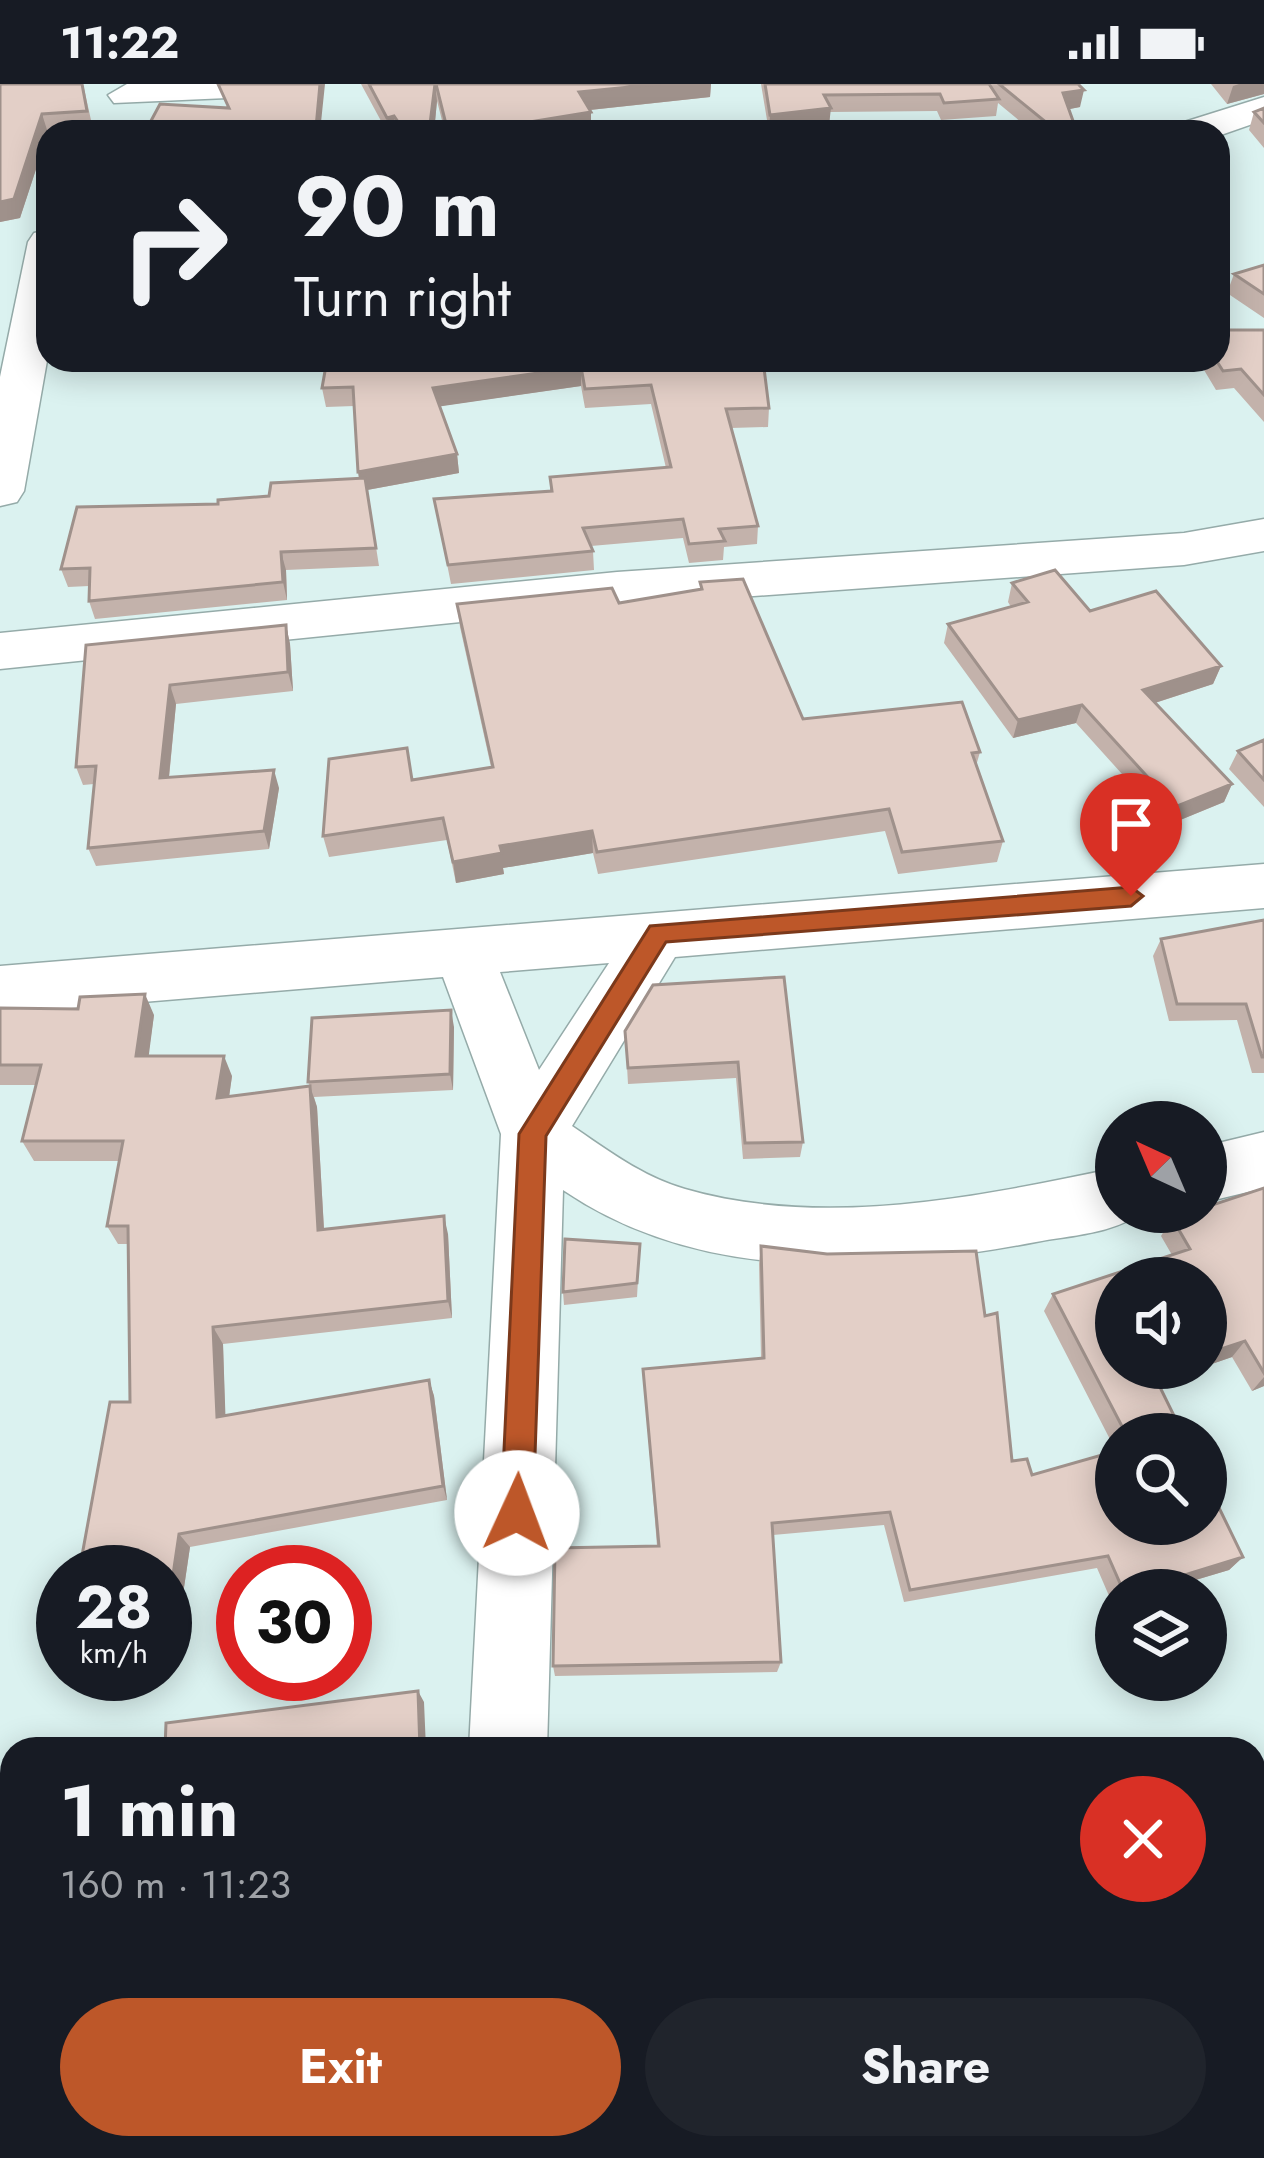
<!DOCTYPE html>
<html lang="en">
<head>
<meta charset="utf-8">
<style>
	:root { --surface:#171b24; --page:#20242c; --text:#f1f3f6; --muted:#9ea1a6; --accent:#bd5729 }
	body { margin:0; font-family:Jost,sans-serif; background:var(--page); color:var(--text); height:100vh; display:flex; flex-direction:column; font-size:45px; white-space:nowrap }
	* { box-sizing:border-box; margin:0 }
	p { font-size:39px; color:var(--muted) }
	.icon { flex:none; width:66px; height:66px; fill:none; stroke:currentColor; stroke-width:2; stroke-linecap:round; stroke-linejoin:round }
	.map { position:relative; flex:1; overflow:hidden }
	.drawer { position:absolute; left:0px; top:1653px; width:1266px; height:423px; display:flex; flex-direction:column; background:var(--surface); border-radius:36px 36px 0 0; box-shadow:0 6px 30px #0003 }
	.drawer>* { flex:none }
	.banner { position:absolute; left:36px; top:36px; width:1194px; height:252px; border-radius:36px; box-shadow:0 6px 30px #0003; background:#171b24; color:var(--text); overflow:hidden }
	.needle { width:78px; rotate:316deg }
	.fabs { position:absolute; left:1095px; top:1017px; display:grid; gap:24px }
	.fabs a { display:grid; place-items:center; width:132px; height:132px; border-radius:50%; background:var(--surface); box-shadow:0 6px 30px #0003; font-size:60px }
	.speed { position:absolute; left:36px; top:1461px; display:flex; gap:24px; font-size:60px; font-weight:700; text-align:center }
	.speed>* { display:grid; place-content:center; width:156px; height:156px; border-radius:50%; background:var(--surface); box-shadow:0 6px 30px #0003; line-height:1 }
	.speed small { font-size:30px; font-weight:400 }
	.speed .limit { border:18px solid #d22; background:#fff; color:#111 }
	.pin { position:absolute; display:grid; place-items:center; width:102px; height:102px; color:#fff; margin:-123px -51px; border-radius:50% 50% 50% 0; rotate:-45deg; box-shadow:0 0 12px #0007 }
	.pin .icon { rotate:45deg }
	.me { position:absolute; width:132px; margin:-66px; rotate:2deg; stroke-linejoin:round; filter:drop-shadow(0 0 9px #0008) }
	.turn { display:flex; align-items:center; gap:42px; height:252px; padding:0 60px; font-size:54px }
	.turn .icon { width:156px; height:156px; stroke-width:2.5 }
	.turn b { display:block; font-size:84px; line-height:102px }
	.round { display:grid; place-items:center; flex:none; width:126px; height:126px; border-radius:63px; background:var(--page) }
	.headline { display:flex; align-items:center; justify-content:space-between; height:204px; padding:0 60px }
	h1 { font-size:72px; font-weight:700; line-height:90px }
	.action { display:flex; gap:24px; margin-top:auto; padding:24px 60px }
	.action a { flex:1; height:138px; border-radius:72px; background:var(--accent); color:#fff; font-size:48px; font-weight:700; line-height:138px; text-align:center }
	.action a+a { background:var(--page); color:var(--text) }
	.status { display:flex; justify-content:space-between; align-items:center; height:84px; padding:0 60px; background:var(--surface); direction:ltr }
	.status svg { height:33px; fill:currentColor }
	.map>svg:first-child { display:block }
</style>
</head>
<body>
<div class="status"><b>11:22</b><svg viewBox="0 0 49 12"><path d="M0 12V9h3v3zM5 12V6h3v6zM10 12V3h3v9zM15 12V0h3v12zM26 1h20v11H26zM47 4h2v5h-2z"/></svg></div>
<div class="map">
<svg width="1264" height="2074" viewBox="0 0 1264 2074">
	<rect width="100%" height="100%" fill="#dbf2f0"/>
	<g fill="none" stroke-linecap="round" stroke-linejoin="round">
		<g stroke="#95aba9" stroke-width="3">
			<path id="street" d="M127,0H314L296,11L114,19L108,11Z
				M1264,13V36L1218,52L1172,48L1178,40Z
				M48,146V271L24,407L17,418L0,422V293L28,158L34,149Z
				M1264,435V467L1184,481L617,522L0,585V549L617,488L1184,449Z
				M1264,780V824L675,873L572,1042C607,1066 643,1093 685,1105C823,1145 979,1113 1116,1084V1128H1141C1118,1149 1067,1152 1036,1158C877,1188 703,1201 563,1106L547,1665H469L501,1050L443,893L0,930V882ZM609,879L539,986L500,888Z
				M1264,1048V1104L1206,1118V1062Z
				M535,2064H625L627,2074H537Z"/>
		</g>
		<use href="#street" fill="#fff" fill-rule="evenodd"/>
	</g>
	<path fill="#c3b2ab" d="M0,0H83L93,45L48,48L20,134L0,138Z
		M361,0H711L710,13L590,26L591,46L580,48H445L437,17L434,48H387Z
		M761,0H1078L1080,23L1069,25L1077,48H1033L998,19L996,32L941,36L937,27L830,28L829,41L769,48Z
		M1211,0H1264V10L1227,20Z
		M1264,24V64L1249,46L1254,28Z
		M1264,181V234L1227,209L1234,190Z
		M1264,246V338L1234,304L1216,306L1198,276H1218Z
		M253,276H763L769,324L768,343L731,344L758,442L757,460L724,463L723,476L689,479L683,454L591,462L593,467L594,486L451,500L434,415L550,407V393L666,384L651,320L585,324L581,302L440,322L457,370L459,389L367,406L379,482L286,486L287,516L95,535L89,517V502L68,503L61,485L218,420L359,395L354,322L326,323L322,304L327,278L254,284Z
		M874,276H944L943,282L879,288Z
		M700,498L803,635L980,668L976,682L1003,757L997,778L898,790L885,747L598,790L593,769L503,784L504,790L456,799L447,756L329,773L323,752L412,696L491,683L460,543L457,520L619,519L700,505Z
		M1012,499L1090,527L1221,582L1213,600L1155,619L1232,700L1224,718L1168,741L1076,639L1013,654L944,559L948,540L1011,523L1008,518Z
		M286,541L290,560L293,607L176,620L169,694L279,704L269,765L96,782L88,764L94,700L83,701L76,683L86,561Z
		M1264,656V723L1229,685L1238,667Z
		M1264,836V989H1252L1237,936L1169,937L1153,872L1161,855Z
		M784,893L803,1058L800,1073L743,1075L736,994L628,1000L625,947Z
		M0,924L154,931L148,972L232,992L229,1013L310,1003L308,998L454,943L453,1006L314,1013L317,1023L324,1145L448,1150L452,1234L223,1260L225,1331L429,1296L434,1312L447,1416L190,1463L171,1591L77,1592L74,1590H165V1488L130,1318L128,1160H118L107,1142L119,1077H34L22,1057L36,1001H0Z
		M1264,1104V1302L1252,1307L1232,1273L1206,1282V1194L1158,1298L1183,1350H1116V1367L1044,1227L1053,1210L1172,1171L1161,1152L1172,1134Z
		M640,1160L637,1213L564,1221L563,1208Z
		M761,1162L985,1232L1012,1377L1032,1391L1243,1473L1229,1486L1162,1506H1116V1520L1113,1521L1097,1484L904,1518L884,1441L773,1451L781,1578L777,1588L555,1592L553,1582L657,1462L643,1285L761,1274L759,1180Z
		M920,2064H1072L1074,2074H921Z
		M1136,2064H1254L1264,2074H1138Z"/>
	<path fill="#9f918b" d="M320,0H325L320,48H313Z
		M435,0L437,17L434,48H429Z
		M660,0H711L710,13L580,27L579,8Z
		M1239,0H1264V10L1227,20L1233,2Z
		M1084,6L1080,23L1060,27L1063,9Z
		M831,24L829,41L769,48L770,31Z
		M591,28V46L580,48H468Z
		M42,30L48,49L20,134L0,138V118Z
		M394,32L396,48H389L387,34Z
		M581,283V302L436,323L433,304Z
		M457,370L459,389L367,406L379,482L367,406L361,407L358,388Z
		M281,468L286,486L287,516L283,498Z
		M286,541L290,560L293,607L288,588Z
		M1221,582L1213,600L1136,625L1143,606Z
		M170,601L176,620L167,712L160,694Z
		M1082,621L1076,639L1013,654L1018,636Z
		M274,686L279,704L269,765L264,747Z
		M1232,700L1224,718L1168,741L1175,723Z
		M592,747L593,769L503,784L504,790L456,799L453,778L500,762Z
		M145,910L154,931L146,993L136,972Z
		M451,926L454,943L453,1006L450,990Z
		M224,972L232,992L226,1034L217,1014Z
		M310,1002L317,1023L325,1164L318,1146Z
		M444,1132L448,1150L452,1234L448,1217Z
		M213,1243L223,1260L226,1348L217,1333Z
		M1245,1257L1232,1273L1206,1282V1270Z
		M1166,1284H1199L1142,1304L1153,1289Z
		M1264,1293V1302L1252,1307Z
		M429,1296L434,1312L447,1416L443,1402Z
		M179,1450L190,1463L171,1591L165,1585V1545Z
		M1243,1473L1229,1486L1162,1506H1136Z
		M418,1607L424,1618L426,1665H420Z"/>
	<path fill="#e3cfc7" stroke="#9f918b" stroke-width="3" d="M0,0H82L87,27L42,30L14,115L0,118Z
		M218,0H320L316,44L313,48H145L160,20L229,24Z
		M369,0H435L429,48H405L394,32L387,34Z
		M436,0H660L579,8L591,28L468,48H448Z
		M765,0H989L999,15L944,19L940,10L824,11L831,24L770,31Z
		M999,0H1078L1084,6L1063,9L1077,48H1058Z
		M1264,24V39L1254,28Z
		M1264,181V210L1234,190Z
		M1218,246H1264V311L1241,285L1223,287L1216,276H1218Z
		M327,276H763L769,324L726,325L758,442L719,445L725,457L689,460L683,435L583,444L593,467L448,481L434,415L552,407L550,393L671,383L651,301L585,305L581,283L433,304L457,370L358,388L353,303L322,304Z
		M365,394L376,464L281,468L283,498L89,517L90,484L61,485L77,423L218,420V416L269,412L271,399Z
		M1055,486L1090,527L1156,507L1221,582L1143,606L1232,700L1175,723L1082,621L1018,636L948,540L1028,518L1012,499Z
		M743,495L803,635L962,618L980,668L972,669L1003,757L902,768L889,725L597,768L592,747L500,762L502,769L453,778L443,734L323,752L329,675L407,664L412,696L493,683L457,520L612,504L619,519L702,505L700,498Z
		M286,541L288,588L170,601L160,694L274,686L264,747L88,764L96,682L76,683L86,561Z
		M1264,656V696L1238,667Z
		M1264,836V973H1262L1246,920H1177L1161,855Z
		M784,893L803,1058L745,1059L738,978L628,984L625,947L653,901Z
		M145,910L136,972H224L217,1014L310,1002L318,1146L444,1132L448,1217L213,1243L217,1333L429,1296L443,1402L179,1450L165,1545V1488H79L110,1318H130L128,1142H107L123,1057H22L41,981H0V924L78,925L80,913Z
		M451,926L450,990L308,998L312,934Z
		M1264,1104V1289L1245,1257L1206,1270V1194H1116V1284H1166L1153,1289L1183,1350H1126L1053,1210L1190,1165L1172,1134L1191,1128H1206V1123Z
		M565,1155L640,1160L637,1199L563,1208Z
		M761,1162L827,1170L976,1167L985,1232L997,1229L1012,1377L1027,1375L1032,1391L1116,1367V1440H1206V1397L1243,1473L1136,1506H1123L1108,1472L910,1506L890,1428L772,1439L781,1578L553,1582L555,1464L659,1462L643,1285L764,1274Z
		M418,1607L420,1665H165L166,1639Z
		M1254,1916H1264V2074H1154L1153,2064H1254Z
		M670,2064H808L782,2074H672Z
		M929,2064H1072L1074,2074H930Z"/>
	<path fill="#bd5729" stroke="#7b391b" stroke-width="3" d="M1131,803L1143,812L1131,822L666,858L546,1052L533,1429L528,1440L517,1444L506,1440L501,1429L519,1050L650,842Z"/>
</svg>
<div class="fabs">
<a><svg class="needle" viewBox="-14 -14 28 28"><path d="M0-13l5 13h-10z" fill="#e53935"/><path d="M0 13l5-13h-10z" fill="#9ea1a6"/></svg></a>
<a><svg class="icon" aria-label="sound" viewBox="0 0 24 24"><path d="M4 9h4l5-4v14l-5-4H4zM17 9q2 3 0 6"/></svg></a>
<a><svg class="icon" aria-label="search" viewBox="0 0 24 24"><circle cx="10" cy="10" r="6"/><path d="M15 15l6 6"/></svg></a>
<a><svg class="icon" aria-label="layers" viewBox="0 0 24 24"><path d="M12 4l9 5-9 5-9-5zM3 14l9 5 9-5"/></svg></a>
</div>
<div class="speed"><div>28<small>km/h</small></div><div class="limit">30</div></div>
<div class="pin" style="left:1131px;top:812px;background:#d93025"><svg class="icon" aria-label="arrive" viewBox="0 0 24 24"><path d="M6 21V4h12l-3 4 3 4H6"/></svg></div>
<svg class="me" style="left:517px;top:1429px" viewBox="-20 -20 40 40"><circle r="19" fill="#fff"/><path d="M0-13L10 11 0 6-10 11z" fill="#bd5729"/></svg>
<div class="banner">
<div class="turn"><svg class="icon" aria-label="right" viewBox="0 0 24 24"><path d="M7 20v-9h11M14 6l5 5-5 5"/></svg><div><b>90 m</b>Turn right</div></div>
</div>
<section class="drawer">
<div class="headline"><div><h1>1 min</h1><p>160 m · 11:23</p></div><a class="round" style="background:#d93025;color:#fff"><svg class="icon" aria-label="close" viewBox="0 0 24 24"><path d="M6 6l12 12M18 6L6 18"/></svg></a></div>
<div class="action"><a>Exit</a><a>Share</a></div>
</section>
</div>
</body>
</html>
